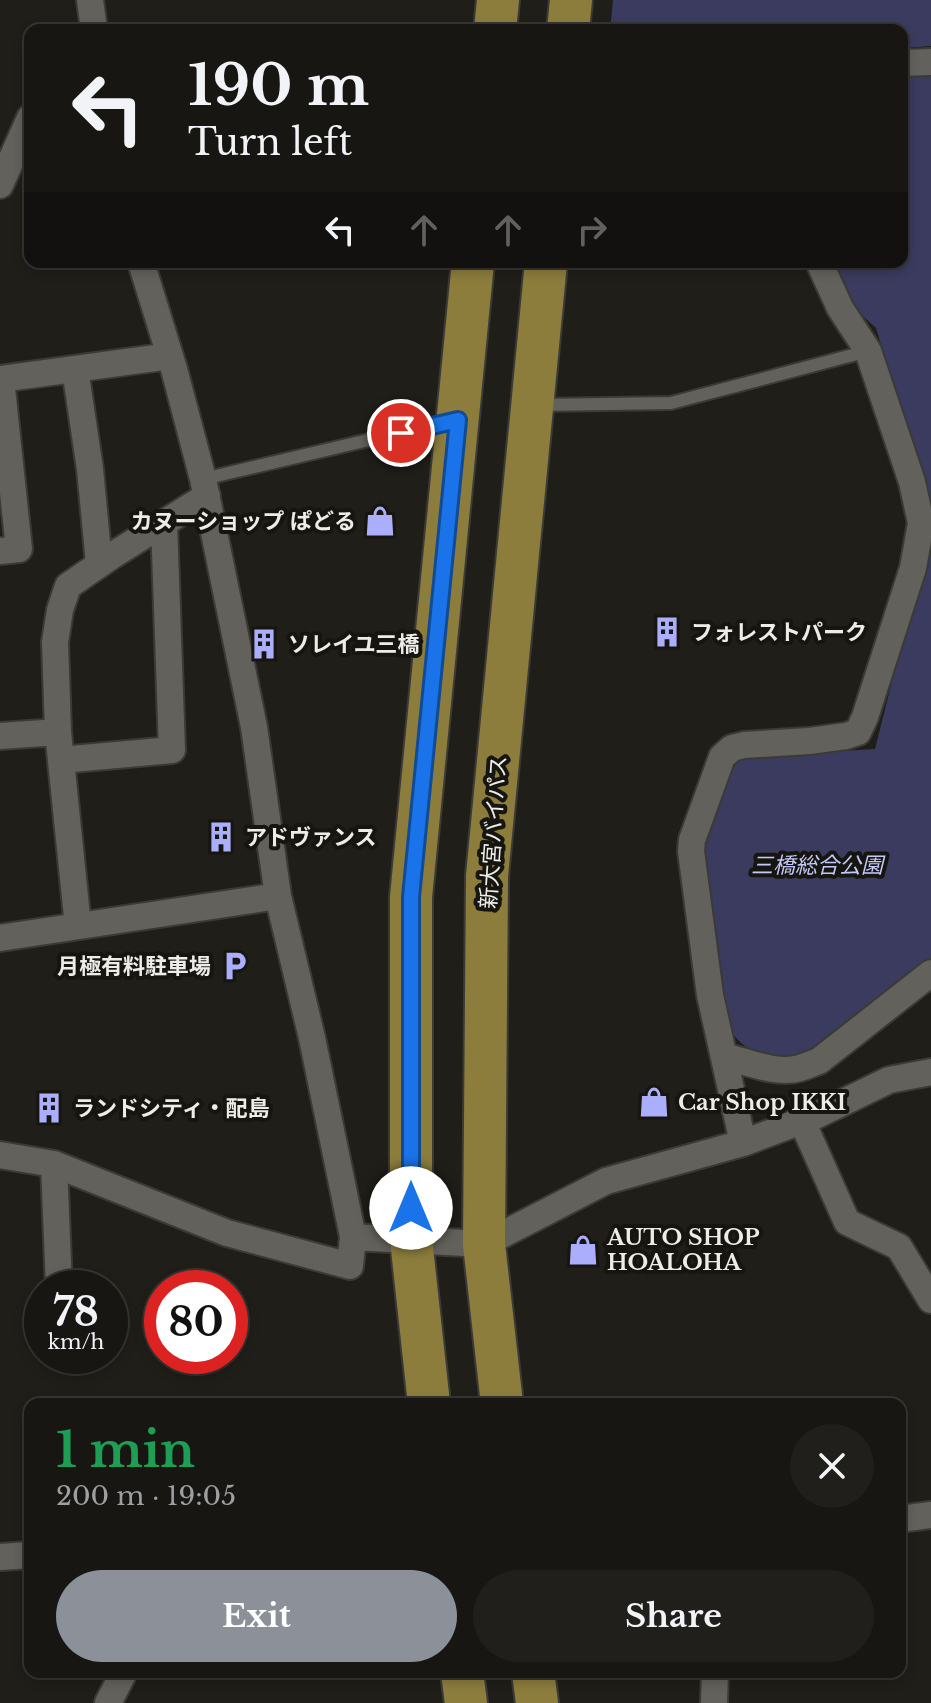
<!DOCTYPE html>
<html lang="en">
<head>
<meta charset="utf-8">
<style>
	:root { --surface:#171613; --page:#201f1c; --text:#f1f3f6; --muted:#9e9fa0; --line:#363533; --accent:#8c9099 }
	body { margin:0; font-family:"Libre Baskerville","Noto Sans JP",serif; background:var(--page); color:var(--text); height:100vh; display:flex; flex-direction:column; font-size:30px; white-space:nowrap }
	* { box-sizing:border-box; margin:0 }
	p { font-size:26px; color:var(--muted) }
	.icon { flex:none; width:44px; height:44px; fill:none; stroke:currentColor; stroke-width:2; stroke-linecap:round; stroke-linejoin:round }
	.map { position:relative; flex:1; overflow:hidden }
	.drawer { position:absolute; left:24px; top:1398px; width:882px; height:280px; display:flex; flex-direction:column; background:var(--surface); border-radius:16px; box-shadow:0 4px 12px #0003,0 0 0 2px var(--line) }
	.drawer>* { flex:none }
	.hud { position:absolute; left:24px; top:24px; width:884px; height:244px; border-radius:16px; box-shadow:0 4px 12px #0003,0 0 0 2px var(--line); background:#171613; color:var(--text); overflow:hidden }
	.speed { position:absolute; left:24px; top:1270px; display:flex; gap:16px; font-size:40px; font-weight:700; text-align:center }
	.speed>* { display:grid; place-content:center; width:104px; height:104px; border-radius:50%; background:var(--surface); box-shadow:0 4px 12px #0003,0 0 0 2px var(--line); line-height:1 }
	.speed small { font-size:20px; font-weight:400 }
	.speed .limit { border:12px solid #d22; background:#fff; color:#111 }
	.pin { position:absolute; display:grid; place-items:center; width:68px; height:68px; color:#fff; margin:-34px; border:4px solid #fff; border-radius:50%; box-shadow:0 2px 8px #0007 }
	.me { position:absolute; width:88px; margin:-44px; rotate:0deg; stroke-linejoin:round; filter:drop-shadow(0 0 6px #0008) }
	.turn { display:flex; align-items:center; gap:28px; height:168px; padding:0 32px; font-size:36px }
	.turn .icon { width:104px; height:104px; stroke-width:2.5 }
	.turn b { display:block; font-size:56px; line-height:68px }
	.lanes { display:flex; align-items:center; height:76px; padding:0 32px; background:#0003; justify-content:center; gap:40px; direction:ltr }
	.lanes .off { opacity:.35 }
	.round { display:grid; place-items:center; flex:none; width:84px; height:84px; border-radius:42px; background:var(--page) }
	.head { display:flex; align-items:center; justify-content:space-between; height:136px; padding:0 32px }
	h1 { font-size:48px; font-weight:700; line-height:60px; color:#1e9e55 }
	.button { display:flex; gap:16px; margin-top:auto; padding:16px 32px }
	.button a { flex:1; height:92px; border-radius:48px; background:var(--accent); color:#fff; font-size:32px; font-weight:700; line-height:92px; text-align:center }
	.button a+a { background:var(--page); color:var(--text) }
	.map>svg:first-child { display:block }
</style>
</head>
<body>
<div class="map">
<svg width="931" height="1703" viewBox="0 0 931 1703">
	<rect width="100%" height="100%" fill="#1f1e19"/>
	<path fill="#3a3b5e" d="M613,0H931V46L902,48V30H610Z
		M931,73V509L876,328L855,309L833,262H902V74Z
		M931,526V962L811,1051C775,1065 737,1055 724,1016L701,845L728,766L739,757L875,749Z"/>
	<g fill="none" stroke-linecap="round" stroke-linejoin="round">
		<g stroke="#3b3a36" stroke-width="16">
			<path id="service" d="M539,405L671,403L868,351
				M203,479L449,421"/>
		</g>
		<g stroke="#3b3a36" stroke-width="30">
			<path id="minor" d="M90,0L94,30
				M902,63L931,62
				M0,185L30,118
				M141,262L174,369L203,479L254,727L278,896L312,1038L353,1237
				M75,369L90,469L99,564
				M0,379L170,356
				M0,551L19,549L1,379
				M0,736L58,732
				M61,760L172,750L164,523
				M78,926L58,732L55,642L60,610L68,586L113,555L207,496
				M0,938L278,896
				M724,1056C748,1062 777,1075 800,1068C807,1066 813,1063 819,1061L931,973
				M802,1121L847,1222L899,1247L931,1300
				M743,1143L710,995L691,851L692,840L722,757L732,748L744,745L809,741L846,736L858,732L865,717L913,568L921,523L912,482L868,351L840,308L819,262
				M0,1155L54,1164L227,1233L350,1266L353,1237L484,1244L606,1181L743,1143L817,1115L889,1080L931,1072
				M54,1164L59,1288
				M900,1519L931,1515
				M0,1557L30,1555
				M108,1703L124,1672
				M714,1703L715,1672"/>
		</g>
		<g stroke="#3b3a36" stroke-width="46">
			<path id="trunk" d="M495,30L498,0
				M568,30L571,0
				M429,1404L411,1239V897L473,262
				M502,1404L484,1244L487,876L546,262
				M462,1672L466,1703
				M533,1672L537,1703"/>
		</g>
		<use href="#service" stroke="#62615b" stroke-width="12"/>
		<use href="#minor" stroke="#62615b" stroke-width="26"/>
		<use href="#trunk" stroke="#8c7d3c" stroke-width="42"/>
	</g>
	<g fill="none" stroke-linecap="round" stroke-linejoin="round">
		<g stroke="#114b97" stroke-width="20">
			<path id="route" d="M401,433L458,420L411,897V1208"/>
		</g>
		<use href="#route" stroke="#1a73e8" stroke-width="14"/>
	</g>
	<defs>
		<g id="shop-bare" transform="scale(2.4)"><path d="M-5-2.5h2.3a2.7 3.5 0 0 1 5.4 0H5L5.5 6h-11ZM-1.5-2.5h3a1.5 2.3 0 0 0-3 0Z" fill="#abaffb" stroke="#161510" stroke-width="2.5" paint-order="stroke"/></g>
		<g id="building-bare" transform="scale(2.4)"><path d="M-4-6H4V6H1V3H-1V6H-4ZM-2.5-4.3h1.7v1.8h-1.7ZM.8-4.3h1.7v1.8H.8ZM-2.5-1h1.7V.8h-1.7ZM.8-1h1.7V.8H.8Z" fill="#abaffb" stroke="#161510" stroke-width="2.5" paint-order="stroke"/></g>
		<g id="parking-bare" transform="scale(2.4)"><path d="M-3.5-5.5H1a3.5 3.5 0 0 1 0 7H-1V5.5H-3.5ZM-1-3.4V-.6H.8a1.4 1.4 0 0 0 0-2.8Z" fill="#abaffb" stroke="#161510" stroke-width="2.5" paint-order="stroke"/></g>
	</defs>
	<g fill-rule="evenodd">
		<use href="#shop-bare" x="380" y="521"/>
		<use href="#building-bare" x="667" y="632"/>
		<use href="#building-bare" x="264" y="644"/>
		<use href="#building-bare" x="221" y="837"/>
		<use href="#parking-bare" x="235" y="966"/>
		<use href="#shop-bare" x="654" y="1102"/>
		<use href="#building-bare" x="49" y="1108"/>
		<use href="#shop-bare" x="583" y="1250"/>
	</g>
	<g text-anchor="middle" stroke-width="8" stroke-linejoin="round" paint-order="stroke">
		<g font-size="22" font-weight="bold" fill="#edece8" stroke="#161510" text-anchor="start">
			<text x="356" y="529" text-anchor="end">カヌーショップ ぱどる</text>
			<text x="691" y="640">フォレストパーク</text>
			<text x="288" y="652">ソレイユ三橋</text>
			<text x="245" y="845">アドヴァンス</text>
			<text x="211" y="974" text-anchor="end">月極有料駐車場</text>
			<text x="678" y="1110">Car Shop IKKI</text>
			<text x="73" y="1116">ランドシティ・配島</text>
			<text x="607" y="1245">AUTO SHOP<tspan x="607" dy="25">HOALOHA</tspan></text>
		</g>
		<g font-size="22" fill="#edece8" stroke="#161510">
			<text transform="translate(493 832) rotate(-86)" y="8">新大宮バイパス</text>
		</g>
		<g font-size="22" font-style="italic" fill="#c4c8f8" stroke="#161510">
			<text x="817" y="873">三橋総合公園</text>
		</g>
	</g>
</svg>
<div class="speed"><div>78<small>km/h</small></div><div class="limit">80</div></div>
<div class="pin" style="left:401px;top:433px;background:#d93025"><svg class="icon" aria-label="arrive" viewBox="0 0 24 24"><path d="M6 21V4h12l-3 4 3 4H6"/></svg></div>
<svg class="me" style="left:411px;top:1208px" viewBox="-20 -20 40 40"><circle r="19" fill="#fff"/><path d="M0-13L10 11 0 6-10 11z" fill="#1a73e8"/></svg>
<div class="hud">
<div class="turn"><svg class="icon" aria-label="left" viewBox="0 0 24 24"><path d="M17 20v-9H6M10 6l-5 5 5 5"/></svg><div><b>190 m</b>Turn left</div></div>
<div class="lanes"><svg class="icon" aria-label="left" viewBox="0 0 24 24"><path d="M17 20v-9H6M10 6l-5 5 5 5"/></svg><svg class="icon off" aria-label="ahead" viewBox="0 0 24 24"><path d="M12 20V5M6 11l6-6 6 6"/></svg><svg class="icon off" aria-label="ahead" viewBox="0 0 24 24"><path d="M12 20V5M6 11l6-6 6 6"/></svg><svg class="icon off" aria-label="right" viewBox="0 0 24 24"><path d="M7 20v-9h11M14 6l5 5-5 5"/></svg></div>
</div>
<section class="drawer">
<div class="head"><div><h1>1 min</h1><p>200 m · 19:05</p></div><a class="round"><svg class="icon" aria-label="close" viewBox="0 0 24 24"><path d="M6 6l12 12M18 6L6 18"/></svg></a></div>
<div class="button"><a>Exit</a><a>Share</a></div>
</section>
</div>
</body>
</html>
